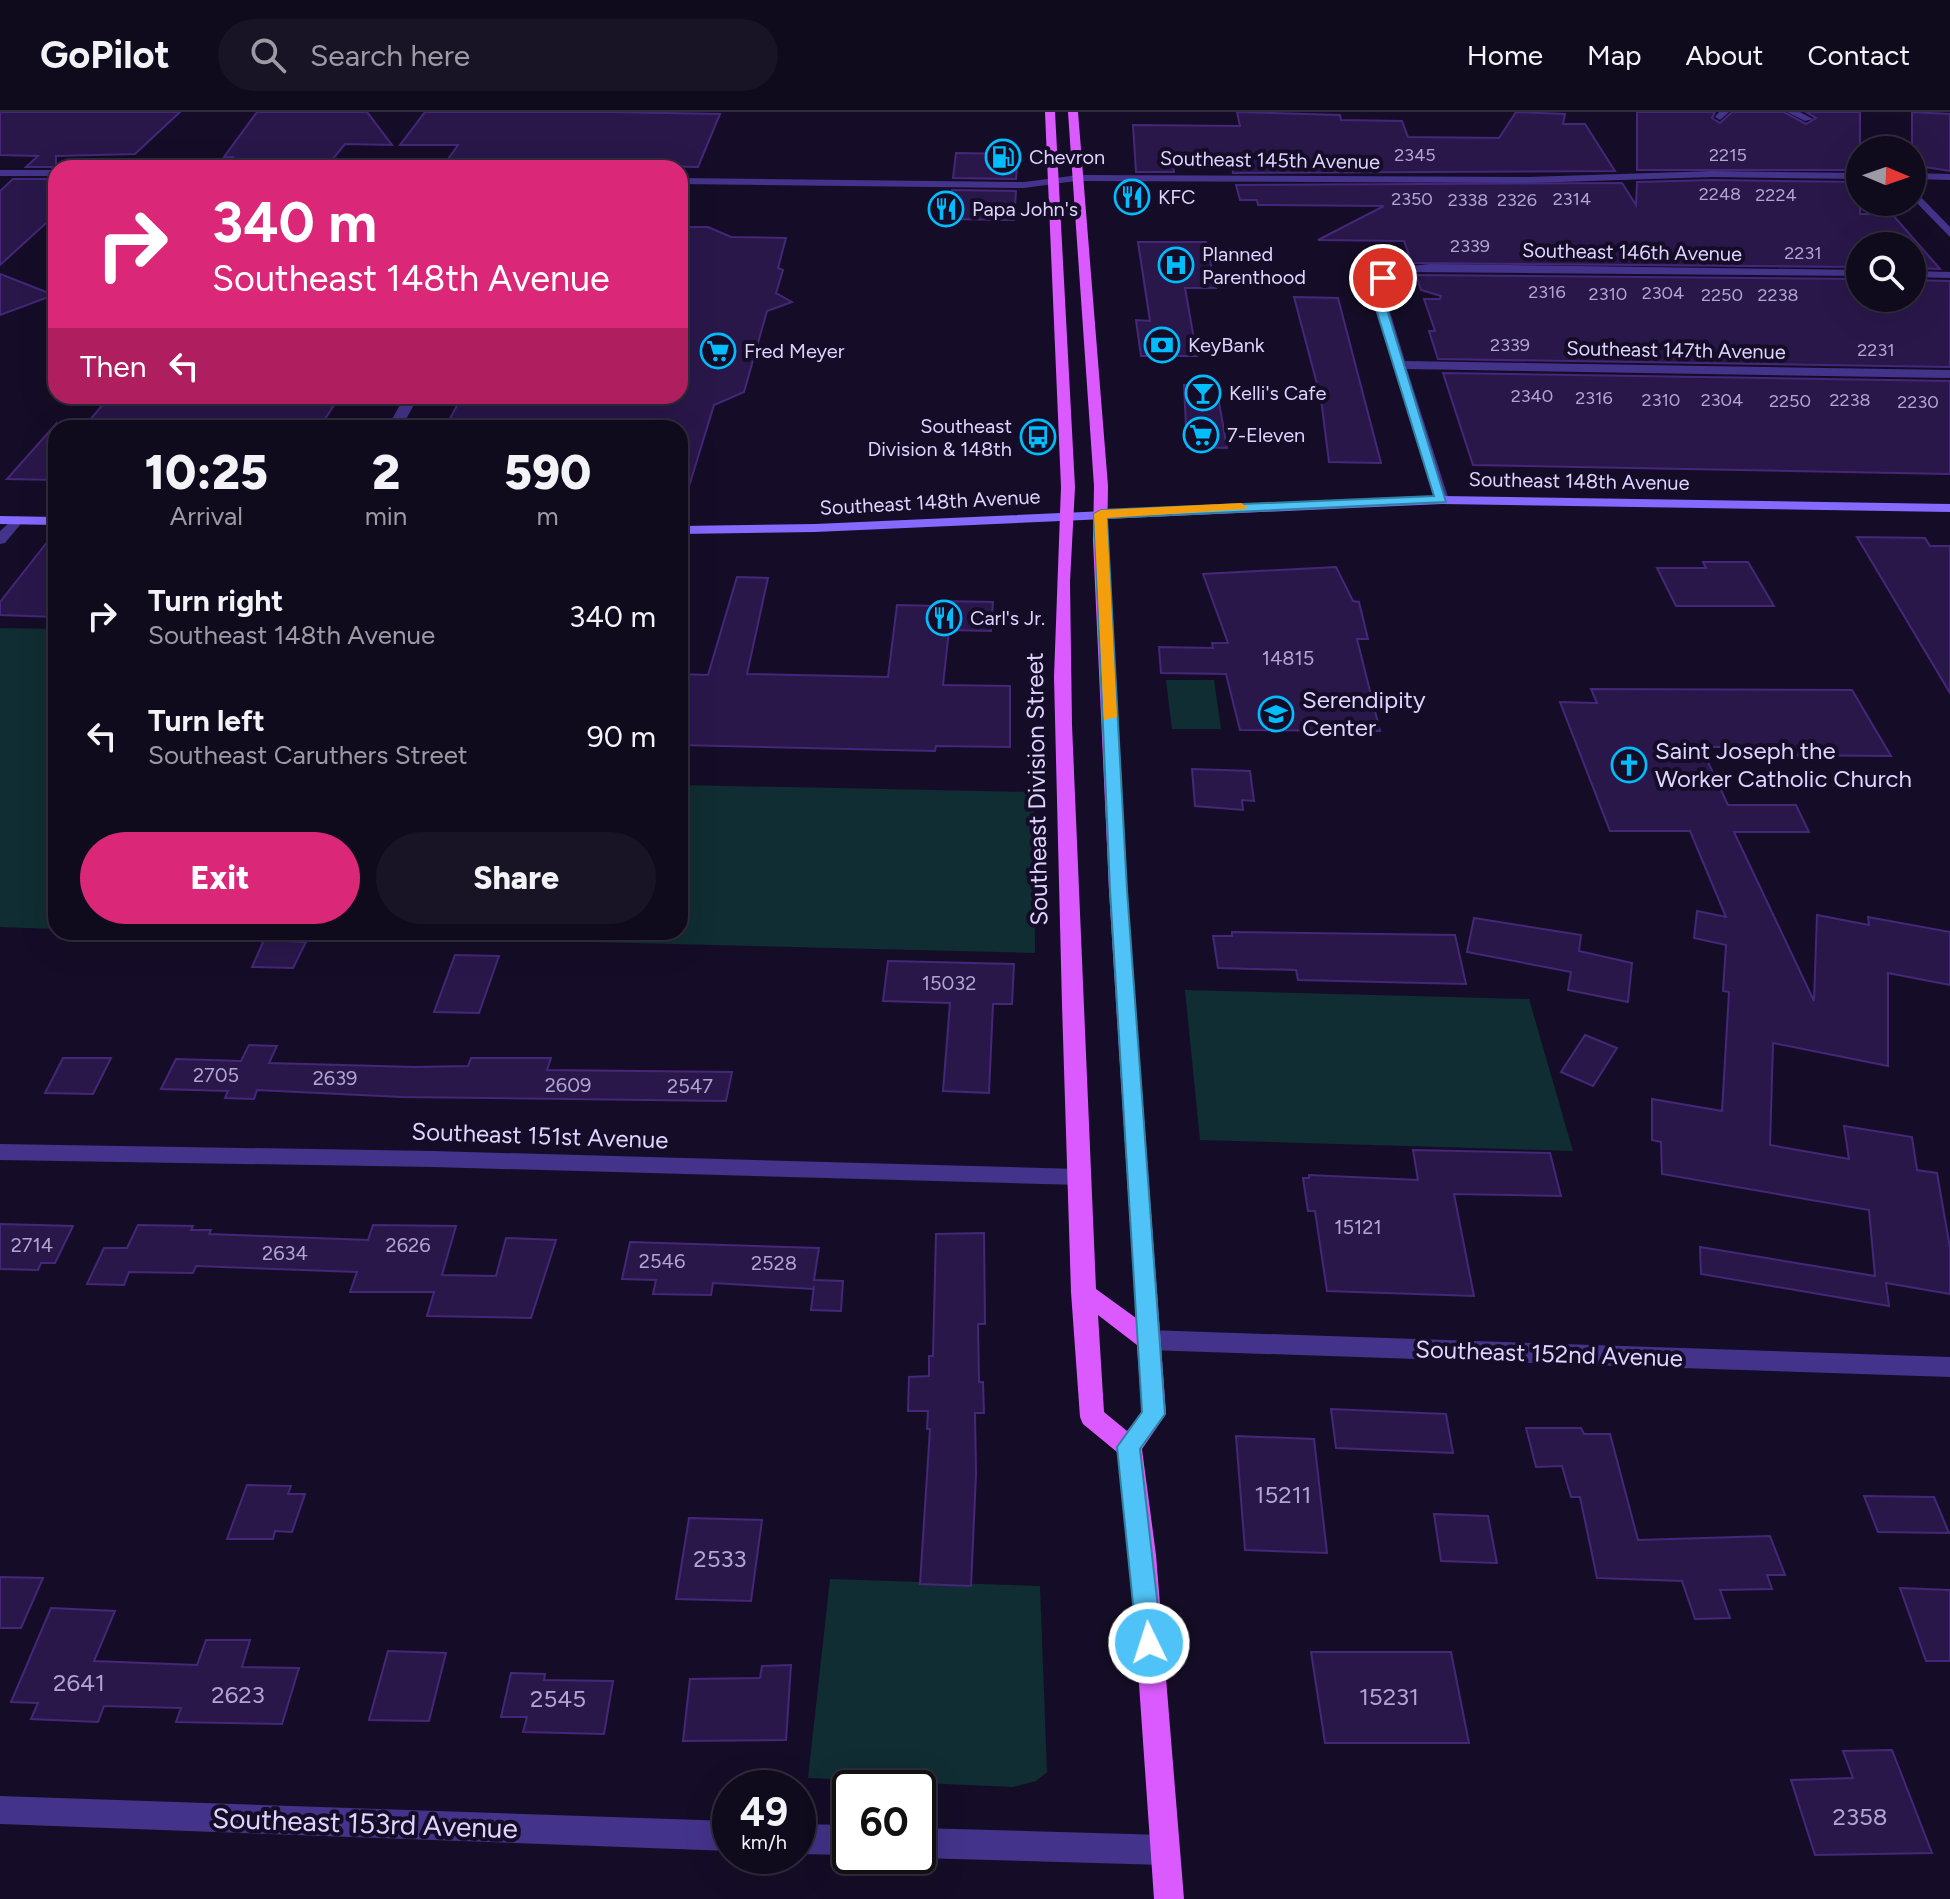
<!DOCTYPE html>
<html lang="en">
<head>
<meta charset="utf-8">
<style>
	:root { --surface:#100a1d; --page:#191326; --text:#f1f3f6; --muted:#9c9aa4; --line:#302b3b; --accent:#db2777 }
	body { margin:0; font-family:Figtree,sans-serif; background:var(--page); color:var(--text); height:100vh; display:flex; flex-direction:column; font-size:30px; white-space:nowrap }
	* { box-sizing:border-box; margin:0 }
	p { font-size:26px; color:var(--muted) }
	.icon { flex:none; width:44px; height:44px; fill:none; stroke:currentColor; stroke-width:2; stroke-linecap:round; stroke-linejoin:round }
	.map { position:relative; flex:1; overflow:hidden }
	.panel { position:absolute; left:48px; top:308px; width:640px; height:520px; display:flex; flex-direction:column; background:var(--surface); border-radius:24px; box-shadow:0 8px 32px #0002,0 0 0 2px var(--line) }
	.panel>* { flex:none }
	.top-card { position:absolute; left:48px; top:48px; width:640px; height:244px; border-radius:24px; box-shadow:0 8px 32px #0002,0 0 0 2px var(--line); background:#db2777; color:#fff; overflow:hidden }
	.needle { width:52px; rotate:92deg }
	.fabs { position:absolute; left:1846px; top:24px; display:grid; gap:16px }
	.fabs a { display:grid; place-items:center; width:80px; height:80px; border-radius:50%; background:var(--surface); box-shadow:0 8px 32px #0002,0 0 0 2px var(--line); font-size:40px }
	.speed { position:absolute; left:712px; top:1658px; display:flex; gap:16px; font-size:40px; font-weight:700; text-align:center }
	.speed>* { display:grid; place-content:center; width:104px; height:104px; border-radius:50%; background:var(--surface); box-shadow:0 8px 32px #0002,0 0 0 2px var(--line); line-height:1 }
	.speed small { font-size:20px; font-weight:400 }
	.speed .limit { border:4px solid #111; border-radius:12px; background:#fff; color:#111 }
	.pin { position:absolute; display:grid; place-items:center; width:68px; height:68px; color:#fff; margin:-34px; border:4px solid #fff; border-radius:50%; box-shadow:0 2px 8px #0007 }
	.me { position:absolute; width:88px; margin:-44px; rotate:356deg; stroke-linejoin:round; filter:drop-shadow(0 0 6px #0008) }
	.turn { display:flex; align-items:center; gap:28px; height:168px; padding:0 32px; font-size:36px }
	.turn .icon { width:104px; height:104px; stroke-width:2.5 }
	.turn b { display:block; font-size:56px; line-height:68px }
	.then { display:flex; align-items:center; height:76px; padding:0 32px; background:#0003; gap:16px; font-size:30px }
	.eta { display:flex; justify-content:space-evenly; align-items:center; height:136px; text-align:center }
	.eta b { font-size:48px; font-weight:800; line-height:56px }
	.action { display:flex; gap:16px; margin-top:auto; padding:16px 32px }
	.action a { flex:1; height:92px; border-radius:48px; background:var(--accent); color:#fff; font-size:32px; font-weight:800; line-height:92px; text-align:center }
	.action a+a { background:var(--page); color:var(--text) }
	ul { padding:0; list-style:none }
	li { display:flex; align-items:center; gap:24px; height:120px; padding:0 32px }
	li div { flex:1 }
	li b { display:block; font-size:30px }
	li em { font-style:normal }
	header { display:flex; align-items:center; gap:48px; box-sizing:border-box; height:112px; padding:0 40px; background:var(--surface); border-bottom:2px solid var(--line) }
	header strong { font-size:38px }
	nav { display:flex; gap:44px; margin-inline-start:auto; font-size:28px }
	.search { width:560px; height:72px; background:var(--page); display:flex; align-items:center; gap:20px; box-sizing:border-box; padding:0 28px; border-radius:44px; color:var(--muted); font-size:30px }
	.map>svg:first-child { display:block }
</style>
</head>
<body>
<header>
<strong>GoPilot</strong>
<div class="search"><svg class="icon" aria-label="search" viewBox="0 0 24 24"><circle cx="10" cy="10" r="6"/><path d="M15 15l6 6"/></svg>Search here</div>
<nav><a>Home</a><a>Map</a><a>About</a><a>Contact</a></nav>
</header>
<div class="map">
<svg width="1950" height="1787" viewBox="0 0 1950 1787">
	<rect width="100%" height="100%" fill="#150d27"/>
	<path fill="#0f2d32" d="M0,516L56,517V817L0,815Z
		M1166,568H1214L1221,617H1172Z
		M680,673L1034,680L1035,841L188,820H680Z
		M1185,878L1529,887L1573,1039L1200,1028Z
		M830,1467L1040,1474L1047,1660L1036,1669L1013,1675L808,1666Z"/>
	<path fill="#29174a" stroke="#442778" stroke-width="2" d="M0,0H180L135,42L56,44V55H26L38,44L0,43Z
		M257,0H367L392,33L345,32L332,48L230,49L233,45H224Z
		M425,0H614L720,2L698,55L446,50L458,33H400Z
		M1237,0L1340,3L1341,8L1402,9L1408,25L1499,26L1516,0L1565,2L1563,12H1585L1615,59L1233,61L1232,53H1173L1174,60H1136L1133,13L1240,14Z
		M1637,0H1715L1712,6L1720,11L1732,0H1784L1806,12L1816,6L1806,0H1860V52H1850L1854,58H1637Z
		M1912,0L1950,2V59L1912,53Z
		M956,41L1018,42L1016,67L953,66Z
		M13,67H56V102L0,153V79Z
		M1713,68L1860,70V102H1892L1940,157L1912,156V134H1860V155L1412,151L1404,129L1318,128L1384,94L1258,93L1257,88H1240L1236,73L1622,71L1636,93L1637,70Z
		M952,78L1016,79L1014,108L949,107Z
		M680,115H708L731,125L786,126L778,156L783,158L776,181L792,190L767,199L744,280L714,293L687,381L680,380V316H445L462,284H680Z
		M1138,130H1206L1216,176H1185L1197,244H1141L1136,208L1150,209Z
		M0,162L54,183L0,203Z
		M1416,163L1860,167V186H1912V168L1950,169V255L1438,247L1429,219H1435L1424,187H1440L1441,184L1421,178Z
		M1294,185L1338,186L1381,351L1329,350L1321,287Z
		M1443,261L1950,269V362L1473,353Z
		M1184,273H1216L1227,336L1187,335Z
		M110,284H340L319,316H83Z
		M56,312V368L7,367Z
		M56,419V505L0,503V490Z
		M1857,425L1925,426L1930,434H1950V581Z
		M1703,450H1748L1774,494H1676L1657,456H1706Z
		M1336,455L1353,489L1359,490L1368,527H1357L1380,619L1240,618L1226,562L1161,561L1159,535L1213,536L1212,531H1228L1203,462Z
		M737,465L768,466L747,562L888,565L897,493L937,494L938,489L993,490L991,519L949,518L943,573L1010,574V635L936,634L935,639L680,633V562L708,563Z
		M1591,577L1852,578L1891,644L1765,643L1761,635H1701L1728,693H1796L1809,720H1734L1814,889L1817,803L1869,813L1868,805L1950,820V873L1888,861V954L1773,931L1770,1033L1849,1047L1844,1014L1912,1025L1917,1058L1937,1061L1950,1136V1182L1886,1171L1889,1194L1701,1162L1700,1135L1875,1164L1869,1098L1662,1062L1661,1030L1652,1028V987L1722,999L1729,880L1723,879L1726,833L1694,826L1697,799L1726,805L1690,719H1610L1560,590L1597,591Z
		M1192,657L1250,659L1254,689L1242,688L1243,698L1195,694Z
		M1474,806L1581,823L1579,839L1632,851L1628,890L1568,878L1571,860L1467,840Z
		M1232,820L1455,823L1466,872L1298,868L1296,858L1218,856L1213,824H1232Z
		M264,828L306,830L293,856L252,855Z
		M455,843L499,844L479,901L434,900Z
		M888,849L1014,852L1012,892H993L989,981L943,979L950,891L883,889Z
		M1585,923L1617,936L1593,974L1561,960Z
		M249,933L277,934L269,951L415,955L468,954L471,946H551L547,958L732,960L726,989L402,985L257,978L254,987L225,986L228,979L161,977L176,947L241,949Z
		M63,946H111L93,982L45,981Z
		M1413,1038L1550,1041L1561,1084L1454,1082L1474,1184L1327,1179L1315,1099H1308L1303,1066H1309V1063L1418,1068Z
		M0,1112L73,1114L55,1151H41L38,1158L0,1157Z
		M138,1113L193,1114L191,1118H211L209,1122L368,1128L373,1113L456,1114L442,1163L496,1164L506,1126L556,1128L531,1206L427,1204L434,1180H350L357,1160L196,1154L193,1161L129,1160L124,1173L87,1172L104,1136H127Z
		M984,1121L985,1212H978L979,1270H983L984,1301H975L976,1362L971,1474L920,1472L930,1317H927L928,1299H908L909,1265L929,1264V1244H933L936,1122Z
		M630,1130L819,1136L814,1168L843,1169L841,1199L811,1198L814,1174L813,1177L713,1171L711,1183L653,1182L656,1168L622,1167Z
		M1331,1297L1446,1302L1453,1341L1336,1336Z
		M1526,1316H1581L1584,1322H1610L1638,1428L1770,1424L1785,1463H1767L1772,1477L1720,1478L1730,1506L1695,1507L1682,1469L1597,1466L1580,1385H1571L1562,1354L1536,1355Z
		M1236,1324L1314,1327L1327,1441L1245,1438Z
		M247,1373L291,1374L288,1382H305L292,1420L275,1419L273,1427H227Z
		M1864,1384L1934,1385L1949,1421L1878,1420Z
		M1434,1402L1488,1404L1497,1451L1441,1449Z
		M689,1406L762,1408L751,1489L676,1487Z
		M0,1465L43,1466L21,1516H0Z
		M1900,1476L1950,1478V1549H1926Z
		M51,1496L115,1499L94,1549L197,1553L206,1528H250L242,1555L299,1556L282,1612L176,1610L181,1596L104,1594L98,1610L31,1607L38,1591L11,1590Z
		M388,1539L446,1541L429,1609L369,1608Z
		M1311,1540H1451L1469,1631H1325Z
		M791,1553L786,1628L683,1629L690,1567L760,1566L762,1554Z
		M511,1561L545,1562L544,1568L613,1569L604,1622L523,1620L527,1605H501Z
		M1892,1638L1932,1741L1815,1743L1791,1668L1853,1666L1843,1639Z"/>
	<g fill="none" stroke-linecap="round" stroke-linejoin="round">
		<path fill="#44338b" fill-rule="evenodd" d="M1719,0H1729L1720,8L1715,5Z
			M1787,0H1800L1813,7L1805,9Z
			M1713,59L1860,61V67L1713,65L1528,71L1079,69L1074,66L1079,63L1528,65Z
			M1912,61L1950,62V68L1912,67Z
			M1912,76L1950,115V125L1912,86Z
			M1430,152L1860,158V164L1407,160L1382,173L1405,249L1950,258V266L1407,257L1449,388L1442,392L1435,388L1370,172L1400,155Z
			M1912,159L1950,160V166L1912,165Z
			M405,284H419L401,316H387Z
			M17,404L24,408L5,431L0,432V419Z
			M0,1032L433,1039L1079,1057L1087,1059L1090,1065L1087,1071L1079,1073L433,1055L0,1048Z
			M1148,1218L1950,1245V1265L1148,1238L1140,1235L1136,1228L1140,1221Z
			M0,1684L730,1709V1739L0,1712Z
			M798,1712L850,1713V1743L798,1742Z
			M918,1716L1165,1723L1175,1728L1180,1738L1175,1748L1165,1753L918,1746L914,1744H918Z"/>
		<path fill="#44338b" fill-rule="evenodd" d="M0,58H56V64H0Z
			M1079,63L1083,64V68L1024,76L680,72V66L1024,70Z"/>
		<path fill="#856aff" fill-rule="evenodd" d="M1442,384L1950,392V400L1442,392L815,420L680,422V414L815,412Z
			M0,404L56,405V413L0,412Z"/>
		<path fill="#db5aff" fill-rule="evenodd" d="M1045,0H1055L1075,375L1070,470L1072,613L1096,1177L1136,1206L1109,778L1093,429L1094,374L1068,0H1078L1108,374L1107,429L1127,778L1166,1302L1142,1337L1156,1443L1184,1787H1154L1130,1443L1117,1340L1083,1312L1080,1305L1071,1180L1062,893L1054,565L1061,375ZM1098,1203L1137,1233L1142,1300L1127,1319L1104,1300Z"/>
	</g>
	<path fill="#4fc3f7" stroke="#337fa1" stroke-width="2" d="M1380,164L1389,166L1382,173V181L1446,390L1107,406L1127,778L1165,1302L1140,1337L1162,1531L1158,1539L1149,1543L1141,1539L1137,1531L1117,1335L1142,1300L1110,778L1094,402L1101,398L1434,384L1371,181V172Z"/>
	<path fill="#f59e0b" d="M1241,391L1247,395L1246,397L1107,406L1117,605L1104,608L1094,402L1101,398Z"/>
	<defs>
		<g id="fuel-ring" transform="scale(1.8)"><circle r="9.5" fill="#150d27" stroke="#00bdfe" stroke-width="1.5"/><path d="M-5.5-6h7V0h2V4h1.3V-2.5L3-4.5l.8-.8L6-3V5H2.5V1h-1V6h-7ZM-4.2-4.7v3.2H.2V-4.7Z" fill="#00bdfe"/></g>
		<g id="restaurant-ring" transform="scale(1.8)"><circle r="9.5" fill="#150d27" stroke="#00bdfe" stroke-width="1.5"/><path d="M-5-6h1v4h1v-4h1v4h1v-4h1v5L-1.5 .5V6h-2V.5L-5-1ZM5-6V6H3V1.5H1.5Q1.5-4 5-6Z" fill="#00bdfe"/></g>
		<g id="hospital-ring" transform="scale(1.8)"><circle r="9.5" fill="#150d27" stroke="#00bdfe" stroke-width="1.5"/><path d="M-5-5h3v3.5h4V-5h3V5h-3V1.5h-4V5h-3Z" fill="#00bdfe"/></g>
		<g id="bank-ring" transform="scale(1.8)"><circle r="9.5" fill="#150d27" stroke="#00bdfe" stroke-width="1.5"/><path d="M-6-4H6V4H-6ZM0-2.3a2.3 2.3 0 1 0 0 4.6a2.3 2.3 0 1 0 0-4.6Z" fill="#00bdfe"/></g>
		<g id="supermarket-ring" transform="scale(1.8)"><circle r="9.5" fill="#150d27" stroke="#00bdfe" stroke-width="1.5"/><path d="M-6-5.5h2.5l.6 2H6L4.5 2H-2.5L-4.4-4H-6ZM-1.5 3.2a1.3 1.3 0 1 0 .1 0ZM3 3.2a1.3 1.3 0 1 0 .1 0Z" fill="#00bdfe"/></g>
		<g id="bar-ring" transform="scale(1.8)"><circle r="9.5" fill="#150d27" stroke="#00bdfe" stroke-width="1.5"/><path d="M-6-5H6L.8 .8V4.5H3.5V6h-7V4.5H-.8V.8Z" fill="#00bdfe"/></g>
		<g id="bus-ring" transform="scale(1.8)"><circle r="9.5" fill="#150d27" stroke="#00bdfe" stroke-width="1.5"/><path d="M-5-6H5V4H4V6H2V4H-2V6H-4V4H-5ZM-3.5-4V0h7V-4ZM-3.5 1.2v1.5H-2V1.2ZM2 1.2v1.5H3.5V1.2Z" fill="#00bdfe"/></g>
		<g id="school-ring" transform="scale(1.8)"><circle r="9.5" fill="#150d27" stroke="#00bdfe" stroke-width="1.5"/><path d="M0-5L7-2L0 1L-7-2ZM-4 1L0 2.5L4 1V4Q0 6-4 4Z" fill="#00bdfe"/></g>
		<g id="church-ring" transform="scale(1.8)"><circle r="9.5" fill="#150d27" stroke="#00bdfe" stroke-width="1.5"/><path d="M-1.2-6h2.4v3.5h3.3v2.4h-3.3V6h-2.4V-.1h-3.3v-2.4h3.3Z" fill="#00bdfe"/></g>
	</defs>
	<g fill-rule="evenodd">
		<use href="#fuel-ring" x="1003" y="45"/>
		<use href="#restaurant-ring" x="1132" y="85"/>
		<use href="#restaurant-ring" x="946" y="97"/>
		<use href="#hospital-ring" x="1176" y="153"/>
		<use href="#bank-ring" x="1162" y="233"/>
		<use href="#supermarket-ring" x="718" y="239"/>
		<use href="#bar-ring" x="1203" y="281"/>
		<use href="#supermarket-ring" x="1201" y="323"/>
		<use href="#bus-ring" x="1038" y="325"/>
		<use href="#restaurant-ring" x="944" y="506"/>
		<use href="#school-ring" x="1276" y="602"/>
		<use href="#church-ring" x="1629" y="653"/>
	</g>
	<g text-anchor="middle" stroke-width="8" stroke-linejoin="round" paint-order="stroke">
		<g font-size="18" fill="#b2a4d2">
			<text x="1415" y="49">2345</text>
			<text x="1728" y="49">2215</text>
			<text x="1720" y="88">2248</text>
			<text x="1776" y="89">2224</text>
			<text x="1412" y="93">2350</text>
			<text x="1572" y="93">2314</text>
			<text x="1468" y="94">2338</text>
			<text x="1517" y="94">2326</text>
			<text x="1470" y="140">2339</text>
			<text x="1803" y="147">2231</text>
			<text x="1547" y="186">2316</text>
			<text x="1663" y="187">2304</text>
			<text x="1608" y="188">2310</text>
			<text x="1722" y="189">2250</text>
			<text x="1778" y="189">2238</text>
			<text x="1510" y="239">2339</text>
			<text x="1876" y="244">2231</text>
			<text x="1532" y="290">2340</text>
			<text x="1594" y="292">2316</text>
			<text x="1661" y="294">2310</text>
			<text x="1722" y="294">2304</text>
			<text x="1850" y="294">2238</text>
			<text x="1790" y="295">2250</text>
			<text x="1918" y="296">2230</text>
		</g>
		<g font-size="20" fill="#dfd3ff" stroke="#150d27" text-anchor="start">
			<text x="1029" y="52">Chevron</text>
			<text x="1158" y="92">KFC</text>
			<text x="972" y="104">Papa John's</text>
			<text x="1202" y="149">Planned<tspan x="1202" dy="23">Parenthood</tspan></text>
			<text x="1188" y="240">KeyBank</text>
			<text x="744" y="246">Fred Meyer</text>
			<text x="1229" y="288">Kelli's Cafe</text>
			<text x="1012" y="321" text-anchor="end">Southeast<tspan x="1012" dy="23">Division &amp; 148th</tspan></text>
			<text x="1227" y="330">7-Eleven</text>
			<text x="970" y="513">Carl's Jr.</text>
		</g>
		<g font-size="20" fill="#dfd3ff" stroke="#150d27">
			<text transform="translate(1270 48) rotate(1)" y="7">Southeast 145th Avenue</text>
			<text transform="translate(1632 140) rotate(1)" y="7">Southeast 146th Avenue</text>
			<text transform="translate(1676 238) rotate(1)" y="7">Southeast 147th Avenue</text>
			<text transform="translate(1579 369) rotate(1)" y="7">Southeast 148th Avenue</text>
			<text transform="translate(930 390) rotate(-3)" y="7">Southeast 148th Avenue</text>
		</g>
		<g font-size="20" fill="#b2a4d2">
			<text x="1288" y="553">14815</text>
			<text x="949" y="878">15032</text>
			<text x="216" y="970">2705</text>
			<text x="335" y="973">2639</text>
			<text x="568" y="980">2609</text>
			<text x="690" y="981">2547</text>
			<text x="1358" y="1122">15121</text>
			<text x="32" y="1140">2714</text>
			<text x="408" y="1140">2626</text>
			<text x="285" y="1148">2634</text>
			<text x="662" y="1156">2546</text>
			<text x="774" y="1158">2528</text>
		</g>
		<g font-size="24" fill="#dfd3ff" stroke="#150d27" text-anchor="start">
			<text x="1302" y="596">Serendipity<tspan x="1302" dy="28">Center</tspan></text>
			<text x="1655" y="647">Saint Joseph the<tspan x="1655" dy="28">Worker Catholic Church</tspan></text>
		</g>
		<g font-size="24" fill="#dfd3ff" stroke="#150d27">
			<text transform="translate(1037 677) rotate(-91)" y="8">Southeast Division Street</text>
			<text transform="translate(540 1024) rotate(2)" y="8">Southeast 151st Avenue</text>
			<text transform="translate(1549 1242) rotate(2)" y="8">Southeast 152nd Avenue</text>
		</g>
		<g font-size="24" fill="#b2a4d2">
			<text x="1283" y="1391">15211</text>
			<text x="720" y="1455">2533</text>
			<text x="79" y="1579">2641</text>
			<text x="238" y="1591">2623</text>
			<text x="1389" y="1593">15231</text>
			<text x="558" y="1595">2545</text>
			<text x="1860" y="1713">2358</text>
		</g>
		<g font-size="28" fill="#dfd3ff" stroke="#150d27">
			<text transform="translate(365 1711) rotate(2)" y="10">Southeast 153rd Avenue</text>
		</g>
	</g>
</svg>
<div class="fabs">
<a><svg class="needle" viewBox="-14 -14 28 28"><path d="M0-13l5 13h-10z" fill="#e53935"/><path d="M0 13l5-13h-10z" fill="#9c9aa4"/></svg></a>
<a><svg class="icon" aria-label="search" viewBox="0 0 24 24"><circle cx="10" cy="10" r="6"/><path d="M15 15l6 6"/></svg></a>
</div>
<div class="speed"><div>49<small>km/h</small></div><div class="limit">60</div></div>
<div class="pin" style="left:1383px;top:166px;background:#d93025"><svg class="icon" aria-label="arrive" viewBox="0 0 24 24"><path d="M6 21V4h12l-3 4 3 4H6"/></svg></div>
<svg class="me" style="left:1149px;top:1531px" viewBox="-20 -20 40 40"><circle r="17" fill="#4fc3f7" stroke="#fff" stroke-width="3"/><path d="M0-11L8 9 0 5-8 9z" fill="#fff"/></svg>
<div class="top-card">
<div class="turn"><svg class="icon" aria-label="right" viewBox="0 0 24 24"><path d="M7 20v-9h11M14 6l5 5-5 5"/></svg><div><b>340 m</b>Southeast 148th Avenue</div></div>
<div class="then">Then<svg class="icon" aria-label="left" viewBox="0 0 24 24"><path d="M17 20v-9H6M10 6l-5 5 5 5"/></svg></div>
</div>
<section class="panel">
<div class="eta">
<div><b>10:25</b><p>Arrival</p></div>
<div><b>2</b><p>min</p></div>
<div><b>590</b><p>m</p></div>
</div>
<ul>
<li><svg class="icon" aria-label="right" viewBox="0 0 24 24"><path d="M7 20v-9h11M14 6l5 5-5 5"/></svg><div><b>Turn right</b><p>Southeast 148th Avenue</p></div><em>340 m</em></li>
<li><svg class="icon" aria-label="left" viewBox="0 0 24 24"><path d="M17 20v-9H6M10 6l-5 5 5 5"/></svg><div><b>Turn left</b><p>Southeast Caruthers Street</p></div><em>90 m</em></li>
</ul>
<div class="action"><a>Exit</a><a>Share</a></div>
</section>
</div>
</body>
</html>
